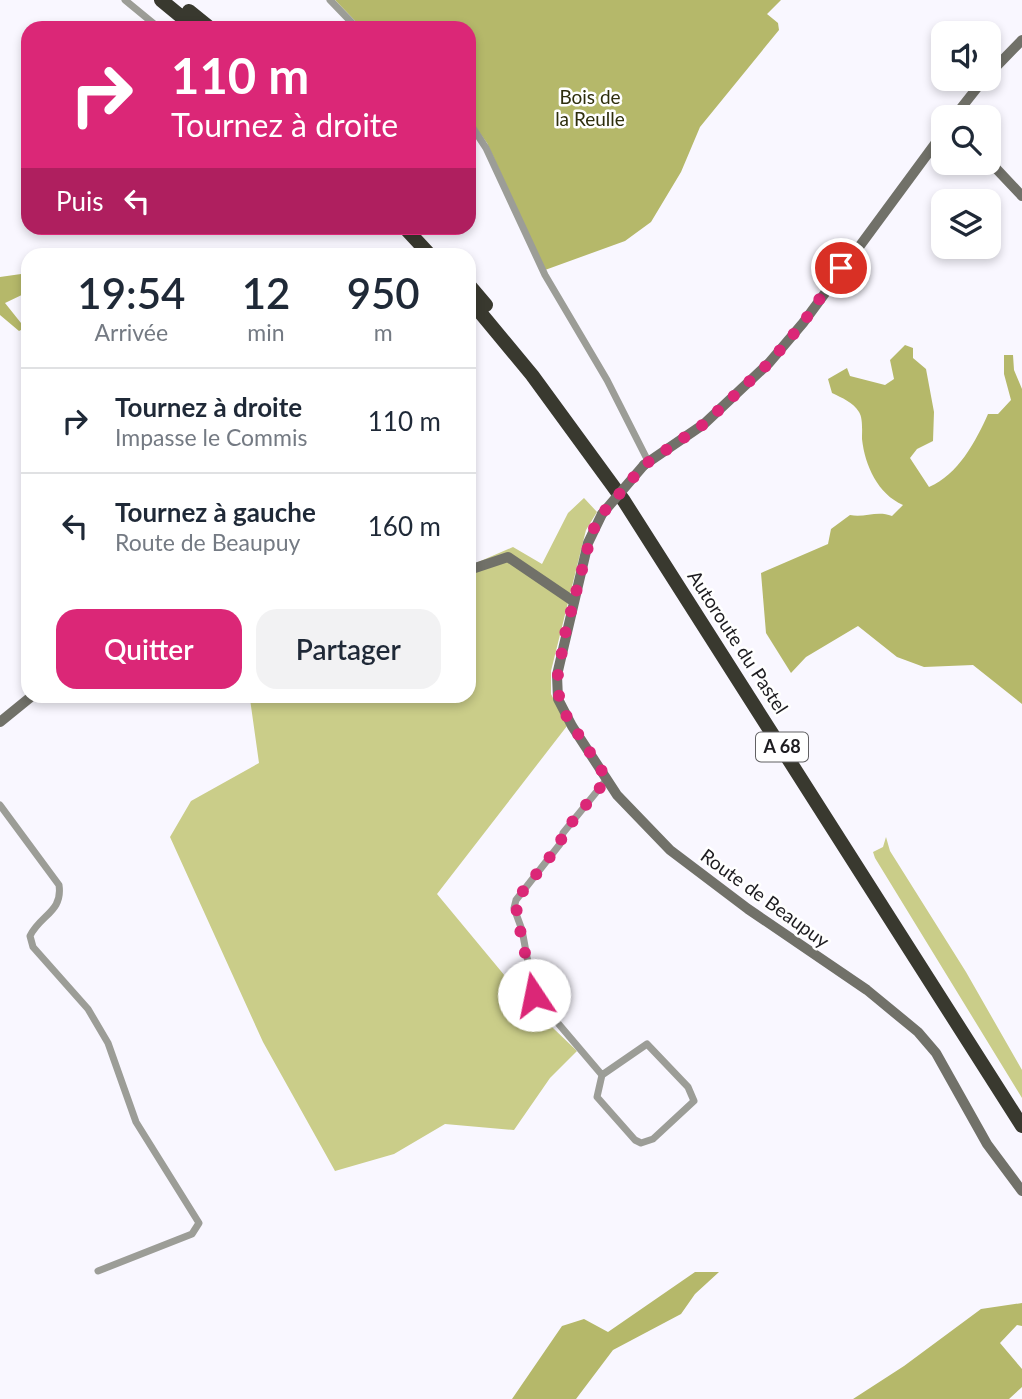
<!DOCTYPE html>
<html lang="fr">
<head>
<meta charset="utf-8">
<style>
	:root { --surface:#fff; --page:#f2f2f3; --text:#1f2937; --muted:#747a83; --line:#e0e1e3; --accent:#db2777 }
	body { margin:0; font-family:Lato,sans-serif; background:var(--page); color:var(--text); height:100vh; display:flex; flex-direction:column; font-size:26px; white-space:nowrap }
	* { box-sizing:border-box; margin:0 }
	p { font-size:23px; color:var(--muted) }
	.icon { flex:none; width:38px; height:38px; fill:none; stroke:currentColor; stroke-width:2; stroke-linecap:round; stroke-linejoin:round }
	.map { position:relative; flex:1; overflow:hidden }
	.panel { position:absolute; left:21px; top:248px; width:455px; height:455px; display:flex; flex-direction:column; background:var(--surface); border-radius:21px; box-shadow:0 4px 10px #0003 }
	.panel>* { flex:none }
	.banner { position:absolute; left:21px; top:21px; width:455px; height:214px; border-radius:21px; box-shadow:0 4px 10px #0003; background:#db2777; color:#fff; overflow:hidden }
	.buttons { position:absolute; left:931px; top:21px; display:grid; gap:14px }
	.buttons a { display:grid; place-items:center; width:70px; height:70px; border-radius:14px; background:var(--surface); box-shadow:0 4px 10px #0003; font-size:35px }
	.pin { position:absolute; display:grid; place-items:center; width:60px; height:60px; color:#fff; margin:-30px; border:4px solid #fff; border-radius:50%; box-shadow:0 2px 7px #0007 }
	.me { position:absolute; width:77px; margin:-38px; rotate:349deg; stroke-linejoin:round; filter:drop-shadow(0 0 5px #0008) }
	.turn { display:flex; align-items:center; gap:24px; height:147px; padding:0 35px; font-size:32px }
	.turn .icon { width:91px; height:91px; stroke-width:2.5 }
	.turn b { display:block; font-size:49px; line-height:60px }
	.then { display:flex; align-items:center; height:66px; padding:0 35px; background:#0003; gap:14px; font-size:26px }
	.eta { display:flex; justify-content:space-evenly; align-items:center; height:119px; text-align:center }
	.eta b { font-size:42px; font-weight:600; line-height:49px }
	.cta { display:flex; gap:14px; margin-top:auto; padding:14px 35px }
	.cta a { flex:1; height:80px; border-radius:21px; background:var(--accent); color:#fff; font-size:28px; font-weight:600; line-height:80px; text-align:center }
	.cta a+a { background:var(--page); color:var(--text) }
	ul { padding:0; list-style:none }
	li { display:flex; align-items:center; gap:21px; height:105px; padding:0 35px; border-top:2px solid var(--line) }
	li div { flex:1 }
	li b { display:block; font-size:26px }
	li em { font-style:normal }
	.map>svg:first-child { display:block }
</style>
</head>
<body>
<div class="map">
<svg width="1022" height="1399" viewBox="0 0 1022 1399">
	<rect width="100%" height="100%" fill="#f9f7ff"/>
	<path fill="#cacd89" d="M584,498L597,512L586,530L551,671V694L567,726L437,894L529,1005L577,1051L550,1078L514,1130L445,1124L394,1154L335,1171L263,1042L170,837L191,801L259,763L250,699L265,696H469V566L513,547L542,564L568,513Z
		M886,837L890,851L966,972L1022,1070V1098L875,858L873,852L883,847Z"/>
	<path fill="#b5b86a" d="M335,0H781L767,14L778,23L779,30L700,127L681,172L651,222L625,241L545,270L487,143L469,118V28H362Z
		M28,273V292L5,303L25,328L19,331L0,315V277Z
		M905,345L913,348V358L926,369L934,412L933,441L917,449L910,458L929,487C958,475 976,441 988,414H998L1011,400L1004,374V355H1013L1014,370L1022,389V704L973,665L924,667L897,657L858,626L806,657L791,673L766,633L761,573L828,544L831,529L850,515C865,518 877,510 892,516L903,505C878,494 865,466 862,439C862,431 863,418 859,412C853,402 842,398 832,393L828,379L847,368L850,376L885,385L894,379L890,360Z
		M695,1272H719L695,1294L681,1314L613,1350L576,1399H512L562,1326L584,1319L608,1332Z
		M1022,1303V1326L1017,1325L1000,1343L1022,1369V1387L1009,1399H853L904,1366L981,1309Z"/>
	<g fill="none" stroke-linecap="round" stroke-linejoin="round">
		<path stroke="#9c9d97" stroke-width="7" d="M125,0L159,28
			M330,0L357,28
			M469,122L486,148L545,275L607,380L648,461
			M0,805L59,885C63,912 40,915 30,936L33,947L88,1009L108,1043L136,1122L199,1223L192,1234L98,1271
			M602,1075L647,1044L688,1087L694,1101L653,1139L641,1143L635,1140L597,1097L602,1075L534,995L522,930L514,908L516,900L560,844L563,833L607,779"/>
		<path stroke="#717169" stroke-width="10" d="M989,74L1022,40
			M954,117L984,79
			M989,161L1022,196
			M644,465L704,424L769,363L803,323L943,133
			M602,514L588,543L557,675L558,699L572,726L617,795L670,850L748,909L867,990L918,1032L936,1053L987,1144L1022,1191
			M469,570L508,557L573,601
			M0,722L32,696"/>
		<path stroke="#39392f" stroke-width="14" d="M161,0L195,28
			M189,11L210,28
			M405,228L431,256
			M469,285L486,305
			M469,299L532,375L624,501L1022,1126"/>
		<path stroke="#717169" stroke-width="10" d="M602,514L644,465"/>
	</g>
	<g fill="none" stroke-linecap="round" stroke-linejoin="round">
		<path stroke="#db2777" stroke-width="12" stroke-dasharray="0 21.6" d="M534,995C531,978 514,909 516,900L560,844L563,833L607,779L564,712L556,686L565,634L592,532L602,514L644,465L704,424L769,363L803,323L841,268"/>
	</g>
	<g text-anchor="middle" stroke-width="5" stroke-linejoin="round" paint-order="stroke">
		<rect fill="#fff" stroke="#616063" stroke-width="2" x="756" y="732.5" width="52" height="29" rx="5"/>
		<g font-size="18" font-weight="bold" fill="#1d1c20">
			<text x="782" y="753">A 68</text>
		</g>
		<g font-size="19" fill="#2e2e0c" stroke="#fff">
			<text x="590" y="104">Bois de<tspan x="590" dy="22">la Reulle</tspan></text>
		</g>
		<g font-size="19" fill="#1d1c20" stroke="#fff">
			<text transform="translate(738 642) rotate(57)" y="7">Autoroute du Pastel</text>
			<text transform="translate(765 898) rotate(36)" y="7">Route de Beaupuy</text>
		</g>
	</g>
</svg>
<div class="buttons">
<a><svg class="icon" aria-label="sound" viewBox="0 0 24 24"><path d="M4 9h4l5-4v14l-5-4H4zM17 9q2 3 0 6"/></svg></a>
<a><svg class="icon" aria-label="search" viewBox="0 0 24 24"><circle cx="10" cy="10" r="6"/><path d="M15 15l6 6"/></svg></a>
<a><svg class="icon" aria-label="layers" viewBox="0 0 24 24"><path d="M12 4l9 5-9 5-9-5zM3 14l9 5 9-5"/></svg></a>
</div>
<div class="pin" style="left:841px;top:268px;background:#d93025"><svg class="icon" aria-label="arrive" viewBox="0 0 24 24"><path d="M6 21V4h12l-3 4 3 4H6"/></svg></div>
<svg class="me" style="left:534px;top:995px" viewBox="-20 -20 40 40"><circle r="19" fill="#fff"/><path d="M0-13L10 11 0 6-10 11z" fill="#db2777"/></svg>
<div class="banner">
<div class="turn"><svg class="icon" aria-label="right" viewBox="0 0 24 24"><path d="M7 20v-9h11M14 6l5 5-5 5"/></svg><div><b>110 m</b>Tournez à droite</div></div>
<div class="then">Puis<svg class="icon" aria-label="left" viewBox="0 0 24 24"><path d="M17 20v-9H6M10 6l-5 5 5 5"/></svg></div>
</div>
<section class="panel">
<div class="eta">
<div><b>19:54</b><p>Arrivée</p></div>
<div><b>12</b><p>min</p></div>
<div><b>950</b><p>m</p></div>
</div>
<ul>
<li><svg class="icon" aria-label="right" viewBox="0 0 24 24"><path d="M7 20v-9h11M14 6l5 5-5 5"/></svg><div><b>Tournez à droite</b><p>Impasse le Commis</p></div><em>110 m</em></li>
<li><svg class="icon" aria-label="left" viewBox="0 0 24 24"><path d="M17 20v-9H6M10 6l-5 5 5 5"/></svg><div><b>Tournez à gauche</b><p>Route de Beaupuy</p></div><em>160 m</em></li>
</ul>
<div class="cta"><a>Quitter</a><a>Partager</a></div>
</section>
</div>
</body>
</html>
